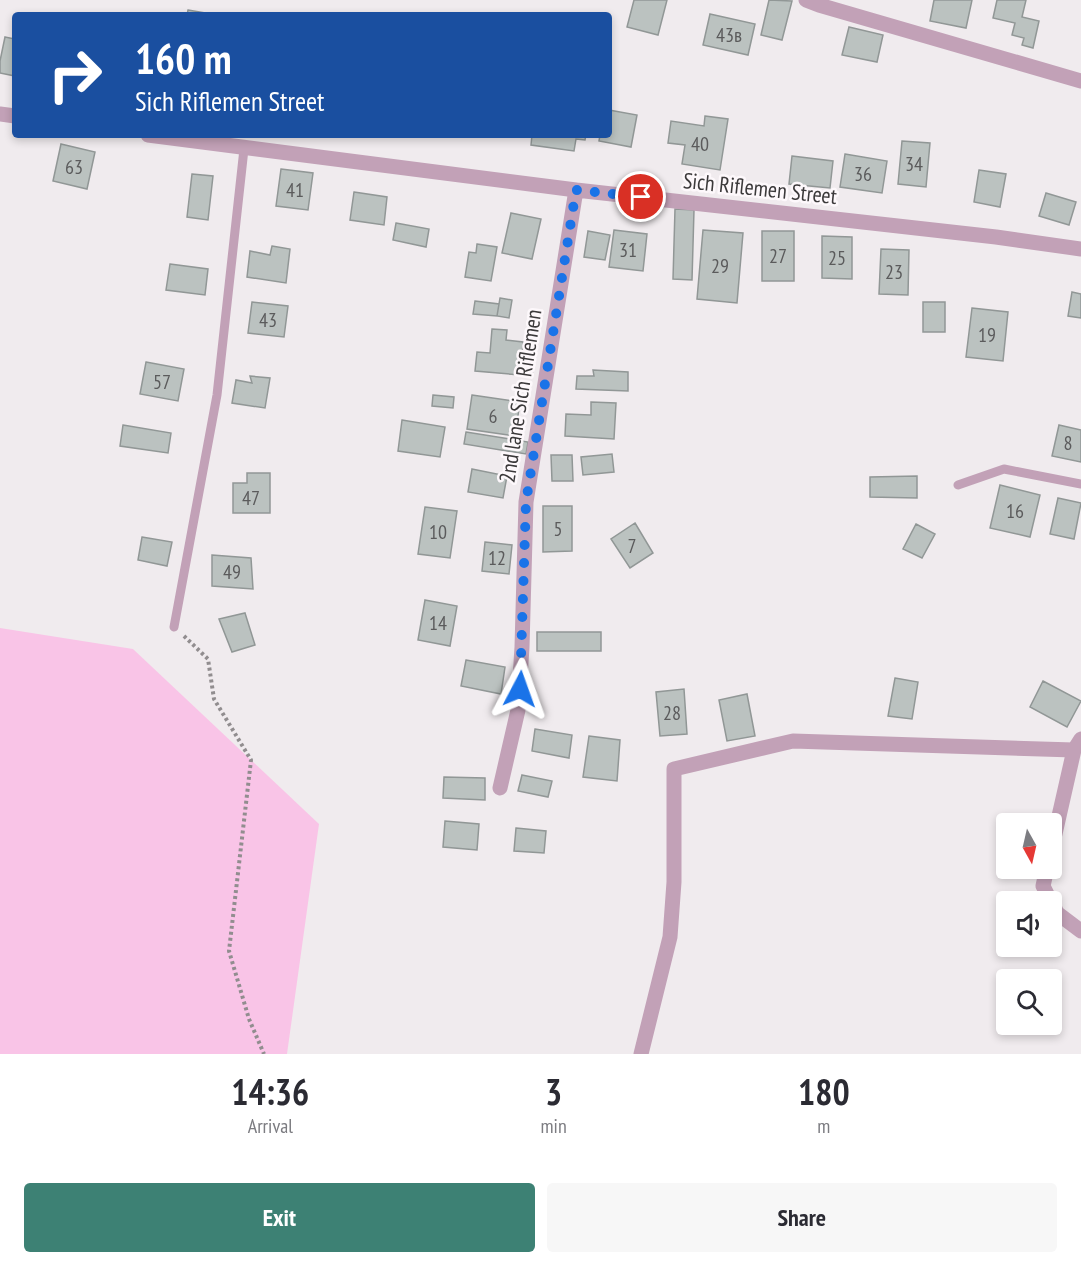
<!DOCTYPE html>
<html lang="en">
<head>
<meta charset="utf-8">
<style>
	:root { --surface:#fff; --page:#f7f7f7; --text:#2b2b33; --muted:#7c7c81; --accent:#3d8174 }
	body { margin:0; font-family:"PT Sans Narrow",sans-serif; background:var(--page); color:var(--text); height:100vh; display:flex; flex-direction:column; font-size:22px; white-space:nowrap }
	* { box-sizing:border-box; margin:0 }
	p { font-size:20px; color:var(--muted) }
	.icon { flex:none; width:33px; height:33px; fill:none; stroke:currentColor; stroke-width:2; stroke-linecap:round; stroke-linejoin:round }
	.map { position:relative; height:1054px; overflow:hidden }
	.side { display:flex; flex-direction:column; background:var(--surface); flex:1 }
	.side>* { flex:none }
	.hud { position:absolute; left:12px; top:12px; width:600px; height:126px; border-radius:6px; box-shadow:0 3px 9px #0003; background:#1a4fa0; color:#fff; overflow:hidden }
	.needle { width:39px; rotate:172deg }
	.tools { position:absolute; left:996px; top:813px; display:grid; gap:12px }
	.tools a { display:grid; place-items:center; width:66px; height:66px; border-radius:6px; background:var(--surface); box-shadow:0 3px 9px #0003; font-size:30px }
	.pin { position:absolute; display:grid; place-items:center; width:51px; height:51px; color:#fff; margin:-26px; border:3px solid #fff; border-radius:50%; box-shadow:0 2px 6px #0007 }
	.me { position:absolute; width:66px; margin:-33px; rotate:4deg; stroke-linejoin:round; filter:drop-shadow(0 0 4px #0008) }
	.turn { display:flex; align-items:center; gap:21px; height:126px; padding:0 24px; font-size:27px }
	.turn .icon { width:78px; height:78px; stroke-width:2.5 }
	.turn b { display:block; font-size:42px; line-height:51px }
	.eta { display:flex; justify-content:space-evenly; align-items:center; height:102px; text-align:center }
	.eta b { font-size:36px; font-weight:600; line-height:42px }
	.cta { display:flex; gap:12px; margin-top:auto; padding:12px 24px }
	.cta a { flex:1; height:69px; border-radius:6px; background:var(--accent); color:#fff; font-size:24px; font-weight:600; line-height:69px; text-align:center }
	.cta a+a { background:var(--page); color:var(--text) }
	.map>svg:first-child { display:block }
</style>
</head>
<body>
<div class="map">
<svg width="1081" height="1054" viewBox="0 0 1081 1054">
	<rect width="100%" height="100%" fill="#f0ebee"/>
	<path fill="#f9c4e7" d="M0,628L133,649L319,824L287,1054H0Z"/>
	<path fill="#bbc2c0" stroke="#919796" stroke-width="1.5" d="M634,0H667L658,35L627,27Z
		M769,0L792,1L782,40L761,35Z
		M934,0H972L966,28L930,21Z
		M997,0H1026L1022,17L1039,21L1033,48L1022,45L1024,38L1012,35L1015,23L993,18Z
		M188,10L217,15H187Z
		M710,14L755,24L748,55L703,45Z
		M849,27L883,35L877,62L842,55Z
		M5,37L15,39V76L0,73V61Z
		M609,110L637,115L631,147L599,141L600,135H609Z
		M705,116L728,119L720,170L682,164L685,145L668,143L671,121L704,126Z
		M532,135H586L585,140L576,139L574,151L531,145Z
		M902,141L930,143L926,187L898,184Z
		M61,144L95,152L87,189L53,181Z
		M845,154L887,161L882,193L840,187Z
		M792,156L833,161L830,188L789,184Z
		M281,169L313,173L308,210L276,206Z
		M979,170L1006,174L1000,207L974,202Z
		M192,174L213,176L208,220L187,217Z
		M354,192L387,197L384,225L350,220Z
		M1046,193L1076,202L1069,225L1039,216Z
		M675,209L694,210L692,280L673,279Z
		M511,213L541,219L532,259L502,253Z
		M396,223L429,229L426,247L393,240Z
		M614,230L647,234L643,271L609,267Z
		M703,230L743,233L737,303L697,299Z
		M588,231L610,235L605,260L584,257Z
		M762,231H794V281H762Z
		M822,236L852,237V279L822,278Z
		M477,244L497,247L491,281L465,277L469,252L476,253Z
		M272,246L290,249L286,283L247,277L250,251L270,255Z
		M881,249L909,250L908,295L879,294Z
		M170,264L208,269L205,295L166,290Z
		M1072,292L1081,294V318L1068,316Z
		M500,298L512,300L509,318L497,316Z
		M475,301L499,304L497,316L473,314Z
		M252,302L288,306L284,337L248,333Z
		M923,302H945V332H923Z
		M972,308L1008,312L1003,361L966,357Z
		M492,329L507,330L506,340L523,342L522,358L534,359L532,376L475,371L477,352L490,353Z
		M146,362L184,369L178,401L140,394Z
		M593,370L628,372V391L576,389L577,376H594Z
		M250,376L270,378L265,408L232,403L236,380L252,383Z
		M433,395L454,397L453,408L432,406Z
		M472,395L520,402L515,436L467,429Z
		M591,402L616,403L614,439L565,436L566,414L591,415Z
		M402,420L445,427L440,457L398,451Z
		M123,425L171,433L168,453L120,446Z
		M1059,425L1081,430V462L1052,456Z
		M466,432L528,442L526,454L464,444Z
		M612,454L614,472L583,475L581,457Z
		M551,455H572L573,481H552Z
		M472,469L507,476L503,498L468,492Z
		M247,473H270V513H233V483H247Z
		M917,476V498L870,497V477Z
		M1000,485L1040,495L1030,537L990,528Z
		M1058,498L1081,503L1074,539L1050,534Z
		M543,506H572V551L543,552Z
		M425,507L457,511L450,558L418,554Z
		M635,523L653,553L630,568L611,539Z
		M916,524L935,534L922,558L903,549Z
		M142,537L172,542L167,566L138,560Z
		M485,542L512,545L509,574L482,571Z
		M212,555L251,558L253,589L212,586Z
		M425,600L457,606L450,646L418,640Z
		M245,613L255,645L232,652L219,619Z
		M537,632H601V651H537Z
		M466,660L505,667L501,694L461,686Z
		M895,678L918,682L912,719L888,716Z
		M1043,681L1081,701L1067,727L1030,707Z
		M684,689L687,734L660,736L656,692Z
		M747,694L755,736L727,741L719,700Z
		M535,729L572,735L569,758L532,751Z
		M589,736L620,740L617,781L583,777Z
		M522,775L552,781L548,797L518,791Z
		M444,777L485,778V800L443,798Z
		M445,821L479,824L477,850L443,847Z
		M516,828L546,831L544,853L514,851Z"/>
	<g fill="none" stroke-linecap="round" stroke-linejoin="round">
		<path stroke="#918d8f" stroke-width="4" stroke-dasharray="3 3" stroke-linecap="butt" d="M184,636L208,659L214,699L251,760L229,951L249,1019L264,1054"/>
		<path stroke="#c2a1b7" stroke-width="9" d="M958,485L1004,469L1081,484
			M174,627L217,395L244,149"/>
		<path stroke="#c2a1b7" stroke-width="15" d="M806,0L819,5L1081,81
			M0,114L15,116
			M148,135L576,190L996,237L1081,249
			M500,788L518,710L522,647L526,502L576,190
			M1052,847L1074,750L1081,739
			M1047,868L1043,886L1051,902
			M1052,902L1057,913L1081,931
			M641,1054L670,937L674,882V769L793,741L1074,750"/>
	</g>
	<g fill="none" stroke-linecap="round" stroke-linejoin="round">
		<path stroke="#1a73e8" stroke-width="10" stroke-dasharray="0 18" d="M520,689L526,502L576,190L641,197"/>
	</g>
	<g text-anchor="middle" stroke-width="5" stroke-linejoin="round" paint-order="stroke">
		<g font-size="20" fill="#5b5b5c">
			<text x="729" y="42">43в</text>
			<text x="700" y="151">40</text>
			<text x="914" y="171">34</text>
			<text x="74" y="174">63</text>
			<text x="863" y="181">36</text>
			<text x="295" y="197">41</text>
			<text x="628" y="257">31</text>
			<text x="778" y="263">27</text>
			<text x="837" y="265">25</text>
			<text x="720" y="273">29</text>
			<text x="894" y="279">23</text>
			<text x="268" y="327">43</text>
			<text x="987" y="342">19</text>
			<text x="162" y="389">57</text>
			<text x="493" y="423">6</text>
			<text x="1068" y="450">8</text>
			<text x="251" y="505">47</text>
			<text x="1015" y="518">16</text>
			<text x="558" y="536">5</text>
			<text x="438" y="539">10</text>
			<text x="632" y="553">7</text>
			<text x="497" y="565">12</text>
			<text x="232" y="579">49</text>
			<text x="438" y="630">14</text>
			<text x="672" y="720">28</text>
		</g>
		<g font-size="22" fill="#3b393a" stroke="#fdf8fb">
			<text transform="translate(760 188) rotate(6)" y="8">Sich Riflemen Street</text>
			<text transform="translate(520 396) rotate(-81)" y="8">2nd lane Sich Riflemen</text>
		</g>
	</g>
</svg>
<div class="tools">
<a><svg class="needle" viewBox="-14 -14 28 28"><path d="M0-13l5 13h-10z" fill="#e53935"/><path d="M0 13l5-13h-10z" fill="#7c7c81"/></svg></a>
<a><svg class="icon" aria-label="sound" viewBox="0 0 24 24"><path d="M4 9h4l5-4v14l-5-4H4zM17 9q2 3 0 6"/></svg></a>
<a><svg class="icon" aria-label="search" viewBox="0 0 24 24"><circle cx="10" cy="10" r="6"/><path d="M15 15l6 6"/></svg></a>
</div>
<div class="pin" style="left:641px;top:197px;background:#d93025"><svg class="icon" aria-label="arrive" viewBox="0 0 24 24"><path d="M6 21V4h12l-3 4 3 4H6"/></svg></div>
<svg class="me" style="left:520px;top:689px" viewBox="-20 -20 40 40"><path d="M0-17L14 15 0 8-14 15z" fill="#1a73e8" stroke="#fff" stroke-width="4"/></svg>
<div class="hud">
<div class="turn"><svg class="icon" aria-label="right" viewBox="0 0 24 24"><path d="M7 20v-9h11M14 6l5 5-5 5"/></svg><div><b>160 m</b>Sich Riflemen Street</div></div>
</div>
</div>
<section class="side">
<div class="eta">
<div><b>14:36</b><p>Arrival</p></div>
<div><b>3</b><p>min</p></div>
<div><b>180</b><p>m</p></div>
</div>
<div class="cta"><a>Exit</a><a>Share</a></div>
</section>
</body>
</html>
